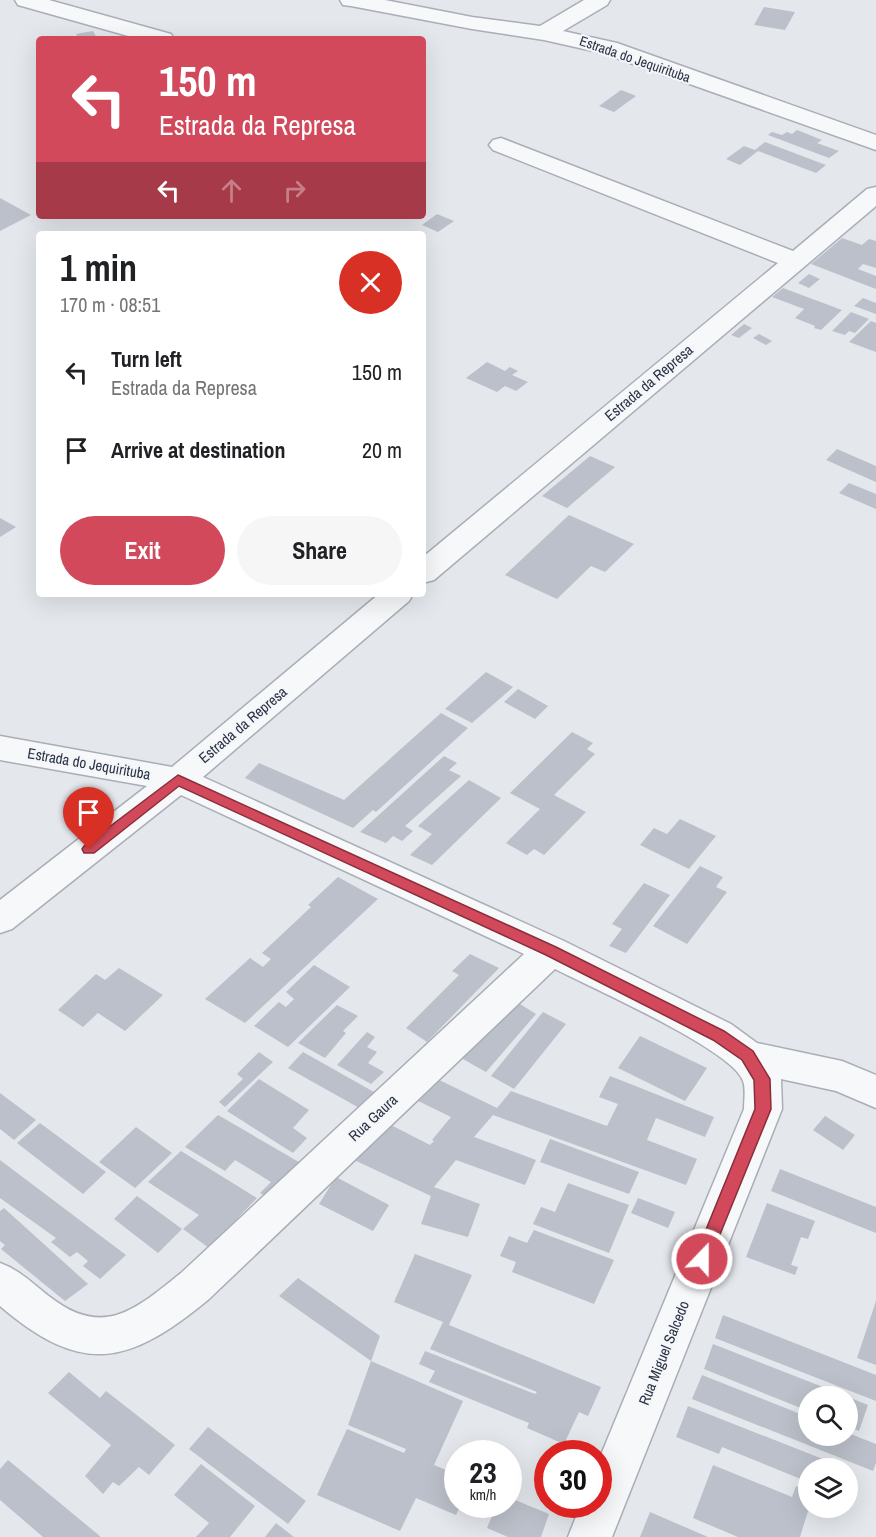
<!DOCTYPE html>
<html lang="en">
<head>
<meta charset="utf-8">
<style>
	:root { --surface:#fff; --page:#f6f6f6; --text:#202124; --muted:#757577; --accent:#d1495b }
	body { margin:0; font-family:"Archivo Narrow",sans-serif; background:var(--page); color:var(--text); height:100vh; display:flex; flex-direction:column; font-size:22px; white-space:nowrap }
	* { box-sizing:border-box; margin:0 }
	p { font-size:20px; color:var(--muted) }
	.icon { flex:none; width:33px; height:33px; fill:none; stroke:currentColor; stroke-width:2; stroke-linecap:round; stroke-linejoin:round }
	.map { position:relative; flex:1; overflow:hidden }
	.drawer { position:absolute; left:36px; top:231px; width:390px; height:366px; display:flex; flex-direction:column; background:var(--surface); border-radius:6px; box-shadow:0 6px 24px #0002 }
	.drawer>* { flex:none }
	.top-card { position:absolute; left:36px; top:36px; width:390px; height:183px; border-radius:6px; box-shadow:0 6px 24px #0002; background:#d1495b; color:#fff; overflow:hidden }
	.fabs { position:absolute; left:798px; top:1386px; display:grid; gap:12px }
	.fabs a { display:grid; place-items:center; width:60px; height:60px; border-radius:50%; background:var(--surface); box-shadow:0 6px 24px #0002; font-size:30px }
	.speed { position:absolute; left:444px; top:1440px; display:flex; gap:12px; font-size:30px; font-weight:700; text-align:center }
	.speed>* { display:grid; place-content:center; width:78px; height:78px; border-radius:50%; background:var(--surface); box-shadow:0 6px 24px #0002; line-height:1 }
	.speed small { font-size:15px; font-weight:400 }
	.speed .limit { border:9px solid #d22; background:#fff; color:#111 }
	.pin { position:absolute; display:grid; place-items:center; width:51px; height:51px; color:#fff; margin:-62px -26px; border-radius:50% 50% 50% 0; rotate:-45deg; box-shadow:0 0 6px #0007 }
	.pin .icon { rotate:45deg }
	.me { position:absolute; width:66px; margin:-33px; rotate:22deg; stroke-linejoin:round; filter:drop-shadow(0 0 4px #0008) }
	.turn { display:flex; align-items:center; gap:21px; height:126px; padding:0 24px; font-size:27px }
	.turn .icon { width:78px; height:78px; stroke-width:2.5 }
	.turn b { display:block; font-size:42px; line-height:51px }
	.lanes { display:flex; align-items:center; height:57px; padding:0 24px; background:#0003; justify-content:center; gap:30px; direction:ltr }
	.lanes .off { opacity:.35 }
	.round { display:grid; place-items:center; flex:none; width:63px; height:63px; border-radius:32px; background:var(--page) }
	.overview { display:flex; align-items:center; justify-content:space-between; height:102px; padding:0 24px }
	h1 { font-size:36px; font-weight:800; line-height:45px }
	.cta { display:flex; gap:12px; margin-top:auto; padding:12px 24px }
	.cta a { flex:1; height:69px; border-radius:36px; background:var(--accent); color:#fff; font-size:24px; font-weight:800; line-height:69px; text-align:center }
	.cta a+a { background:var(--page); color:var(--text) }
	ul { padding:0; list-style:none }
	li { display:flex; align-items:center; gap:18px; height:78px; padding:0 24px }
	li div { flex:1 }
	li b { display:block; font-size:22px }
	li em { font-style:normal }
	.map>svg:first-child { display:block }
</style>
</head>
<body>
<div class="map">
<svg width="876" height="1537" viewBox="0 0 876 1537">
	<rect width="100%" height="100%" fill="#e4e7ec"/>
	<path fill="#bbc0ca" d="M764,7L795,12L785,30L754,25Z
		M93,31L97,38L79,39L76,34Z
		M621,90L636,96L614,112L599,106Z
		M797,130L822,140L817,143L839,151L829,158L768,135L772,132L782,135L787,132L792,134Z
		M765,142L826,165L816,173L758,151L740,165L726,159L744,146L755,150Z
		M0,198L31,215L0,231Z
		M437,214L454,221L438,232L422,225Z
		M842,238L862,245L869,239L876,241V268L863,264L858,269L876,276V289L811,264Z
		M809,274L820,279L809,288L798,283Z
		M783,288L842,310L821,330L814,328L815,326L795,318L804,309L772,297Z
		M863,298L876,303V314L854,306Z
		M851,312L869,319L855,333L849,331L845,335L832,331Z
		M871,321L876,323V352L849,342Z
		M744,324L752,328L739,338L731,335Z
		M759,334L772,341L766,345L753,338Z
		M487,362L505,371L510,367L518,371L512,375L528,382L516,391L505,386L497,392L466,378Z
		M837,449L876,466V482L826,460Z
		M590,456L615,467L567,508L542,496Z
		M849,483L876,494V509L839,493Z
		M569,515L634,544L605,572L591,566L557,599L505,575Z
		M0,518L16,527L0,537Z
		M486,672L513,687L472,723L445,709Z
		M518,689L548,706L535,719L504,702Z
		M441,713L468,728L376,812L373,810L353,828L245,778L259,763L344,800Z
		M572,732L593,743L587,749L595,754L554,795L586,812L544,855L534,849L527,855L506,843L540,809L510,793Z
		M444,756L457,763L449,770L461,776L405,826L413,831L402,841L393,836L386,843L360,832Z
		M469,780L501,798L432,865L410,855L432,834L418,826Z
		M680,819L716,836L689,869L640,845L654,828L667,834Z
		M700,866L723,877L716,887L727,892L687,944L653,926Z
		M338,877L378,899L245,1023L205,999L250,958L263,967L271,959L262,953L311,907L308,905Z
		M644,883L670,895L626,953L609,946L622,929L612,924Z
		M470,954L499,968L427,1042L406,1028L459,975L452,971Z
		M314,965L350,987L288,1047L254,1026L279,1002L286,1007L294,999L286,992Z
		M119,968L163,995L125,1031L98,1013L83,1027L58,1010L96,974L105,980Z
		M512,999L536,1014L486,1072L461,1058Z
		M337,1005L358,1016L343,1031L346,1033L325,1058L298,1043Z
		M543,1012L566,1024L514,1089L491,1076Z
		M367,1032L375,1037L367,1047L377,1052L368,1063L384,1072L371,1084L337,1065Z
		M640,1036L707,1068L685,1101L618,1068Z
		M259,1052L273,1062L225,1107L219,1102L243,1079L237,1074Z
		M303,1052L374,1092L361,1109L288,1068Z
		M610,1076L714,1117L705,1137L656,1118L647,1140L697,1159L686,1185L493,1115L474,1137L536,1160L525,1185L456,1160L434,1187L480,1204L468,1237L421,1224L431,1196L352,1159L387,1123L430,1145L434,1141L432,1140L451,1117L412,1098L433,1077L497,1108L511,1091L607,1126L618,1104L599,1097Z
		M259,1079L309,1110L293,1128L307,1138L293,1153L227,1111Z
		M0,1093L36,1120L14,1140L0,1129Z
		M218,1115L304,1165L271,1199L260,1193L271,1182L235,1160L225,1171L185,1147Z
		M825,1116L855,1135L843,1150L813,1130Z
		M40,1123L106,1172L83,1194L17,1143Z
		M136,1127L172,1153L135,1188L99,1162Z
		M550,1139L639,1172L629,1194L540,1162Z
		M181,1151L257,1198L209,1248L183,1229L199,1215L148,1182Z
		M0,1160L126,1255L100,1279L83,1266L88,1261L77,1252L70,1257L51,1242L56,1238L0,1198Z
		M780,1169L876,1207V1233L771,1191Z
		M336,1177L389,1205L373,1231L319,1204Z
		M568,1183L629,1205L609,1253L533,1224L541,1207L555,1212Z
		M137,1196L182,1229L158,1253L114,1219Z
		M638,1198L675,1212L668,1228L631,1213Z
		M767,1203L815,1221L808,1239L801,1237L791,1265L798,1267L795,1275L746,1257Z
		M4,1208L88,1284L65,1301L1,1249L5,1245L0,1241V1211Z
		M534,1230L614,1260L594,1304L512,1272L516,1262L500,1256L509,1236L527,1243Z
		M415,1254L472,1275L449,1325L601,1387L588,1416L579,1412L564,1444L527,1428L529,1423L429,1382L435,1371L419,1364L425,1351L535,1394L537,1392L430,1349L443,1322L394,1302Z
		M298,1278L380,1336L371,1361L279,1296Z
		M876,1301V1365L857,1358Z
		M723,1315L876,1375V1401L715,1338Z
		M713,1344L846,1396H808V1411L704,1369Z
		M371,1361L463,1401L434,1465L458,1475V1504H461L456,1515L416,1498L400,1531L317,1495L347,1429L404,1453L406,1449L348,1425Z
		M69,1372L100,1398L106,1391L175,1445L149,1475L139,1467L119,1486L113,1482L103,1494L85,1476L111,1445L48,1393Z
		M702,1375L808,1417V1436H848V1433L876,1444V1463L873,1471L692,1399Z
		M848,1397L868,1405L859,1431L848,1426Z
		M688,1406L838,1465L836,1468H808V1482L722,1447L719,1454L676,1437Z
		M208,1427L306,1501L288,1524L189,1449Z
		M8,1460L101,1537H43L0,1500V1469Z
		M201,1464L255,1506L230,1537H196L209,1523L174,1495Z
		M713,1465L792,1497L796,1486L808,1491L809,1508L800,1537H738L693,1518Z
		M508,1497L549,1514L541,1537H508L487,1528L497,1504H508Z
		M650,1512L708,1537H640Z
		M276,1523L294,1537H265Z"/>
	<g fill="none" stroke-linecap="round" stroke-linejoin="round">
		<g stroke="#a9aeb7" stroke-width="3">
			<path id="minor" d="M15,0H49L171,34L174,39H139L18,5Z
				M340,0H385L472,17L540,26L584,0H610L607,5L563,31L617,43L876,135V150L602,53L544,40L472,29L351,6L343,5Z
				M501,138L793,251L867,189L876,187V206L434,580L423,583V557L778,263L493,150L489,145L493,140Z
				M379,594H413L409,601L203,777L564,941L731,1024L757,1043L842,1061L876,1075V1108L836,1091L781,1079L782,1109L612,1537H568L581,1504H598V1462L744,1109C744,1101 746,1089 743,1081C733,1050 590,987 555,969L209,1299C129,1365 83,1377 0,1306V1263C20,1270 33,1284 50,1297C104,1339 136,1309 181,1273L524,954L181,795L12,929L0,933V900L147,786L0,760V736L172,767Z"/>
		</g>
		<use href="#minor" fill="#f7f8fa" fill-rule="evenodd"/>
	</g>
	<path fill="#d1495b" stroke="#882f3b" stroke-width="1.5" d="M178,775L556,947L724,1031L753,1051L770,1079L771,1109L708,1264L702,1266L696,1264L694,1259L755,1109L754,1080L742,1060L713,1040L546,955L179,786L94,853H84L82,849L84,846Z"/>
	<g text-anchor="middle" stroke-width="4.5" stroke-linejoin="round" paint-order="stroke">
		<g font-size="14" fill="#2b3445" stroke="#f4f6f9">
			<text transform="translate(635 59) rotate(19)" y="5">Estrada do Jequirituba</text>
		</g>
		<g font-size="15" fill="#2b3445" stroke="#f4f6f9">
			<text transform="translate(649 383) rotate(-40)" y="5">Estrada da Represa</text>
			<text transform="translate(243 725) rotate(-40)" y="5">Estrada da Represa</text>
			<text transform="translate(89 764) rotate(10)" y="5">Estrada do Jequirituba</text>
			<text transform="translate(373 1118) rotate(-43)" y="5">Rua Gaura</text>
			<text transform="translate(664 1353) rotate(-68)" y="5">Rua Miguel Salcedo</text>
		</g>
	</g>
</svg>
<div class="fabs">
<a><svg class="icon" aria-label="search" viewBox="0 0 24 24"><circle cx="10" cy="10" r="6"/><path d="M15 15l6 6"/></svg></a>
<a><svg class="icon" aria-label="layers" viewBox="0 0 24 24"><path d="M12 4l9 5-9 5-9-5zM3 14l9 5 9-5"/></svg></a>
</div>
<div class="speed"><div>23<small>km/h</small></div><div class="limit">30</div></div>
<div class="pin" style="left:89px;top:849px;background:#d93025"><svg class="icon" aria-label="arrive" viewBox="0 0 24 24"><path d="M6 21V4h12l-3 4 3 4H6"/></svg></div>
<svg class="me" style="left:702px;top:1259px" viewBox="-20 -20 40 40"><circle r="17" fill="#d1495b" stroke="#fff" stroke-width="3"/><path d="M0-11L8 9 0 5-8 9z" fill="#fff"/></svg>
<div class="top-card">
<div class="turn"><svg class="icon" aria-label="left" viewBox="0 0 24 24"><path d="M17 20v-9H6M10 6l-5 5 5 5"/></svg><div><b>150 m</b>Estrada da Represa</div></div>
<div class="lanes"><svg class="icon" aria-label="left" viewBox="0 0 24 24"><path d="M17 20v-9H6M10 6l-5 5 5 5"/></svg><svg class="icon off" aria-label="ahead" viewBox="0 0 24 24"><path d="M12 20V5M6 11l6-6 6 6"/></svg><svg class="icon off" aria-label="right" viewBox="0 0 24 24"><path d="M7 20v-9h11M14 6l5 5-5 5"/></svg></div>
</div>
<section class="drawer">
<div class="overview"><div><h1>1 min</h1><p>170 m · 08:51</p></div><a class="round" style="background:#d93025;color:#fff"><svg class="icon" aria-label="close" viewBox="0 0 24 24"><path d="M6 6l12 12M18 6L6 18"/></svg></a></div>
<ul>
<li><svg class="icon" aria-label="left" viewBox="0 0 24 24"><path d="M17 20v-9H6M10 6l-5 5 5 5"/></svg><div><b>Turn left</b><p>Estrada da Represa</p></div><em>150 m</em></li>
<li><svg class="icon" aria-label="arrive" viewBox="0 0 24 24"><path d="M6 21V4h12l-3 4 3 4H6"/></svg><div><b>Arrive at destination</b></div><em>20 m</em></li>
</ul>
<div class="cta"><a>Exit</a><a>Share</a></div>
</section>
</div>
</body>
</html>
